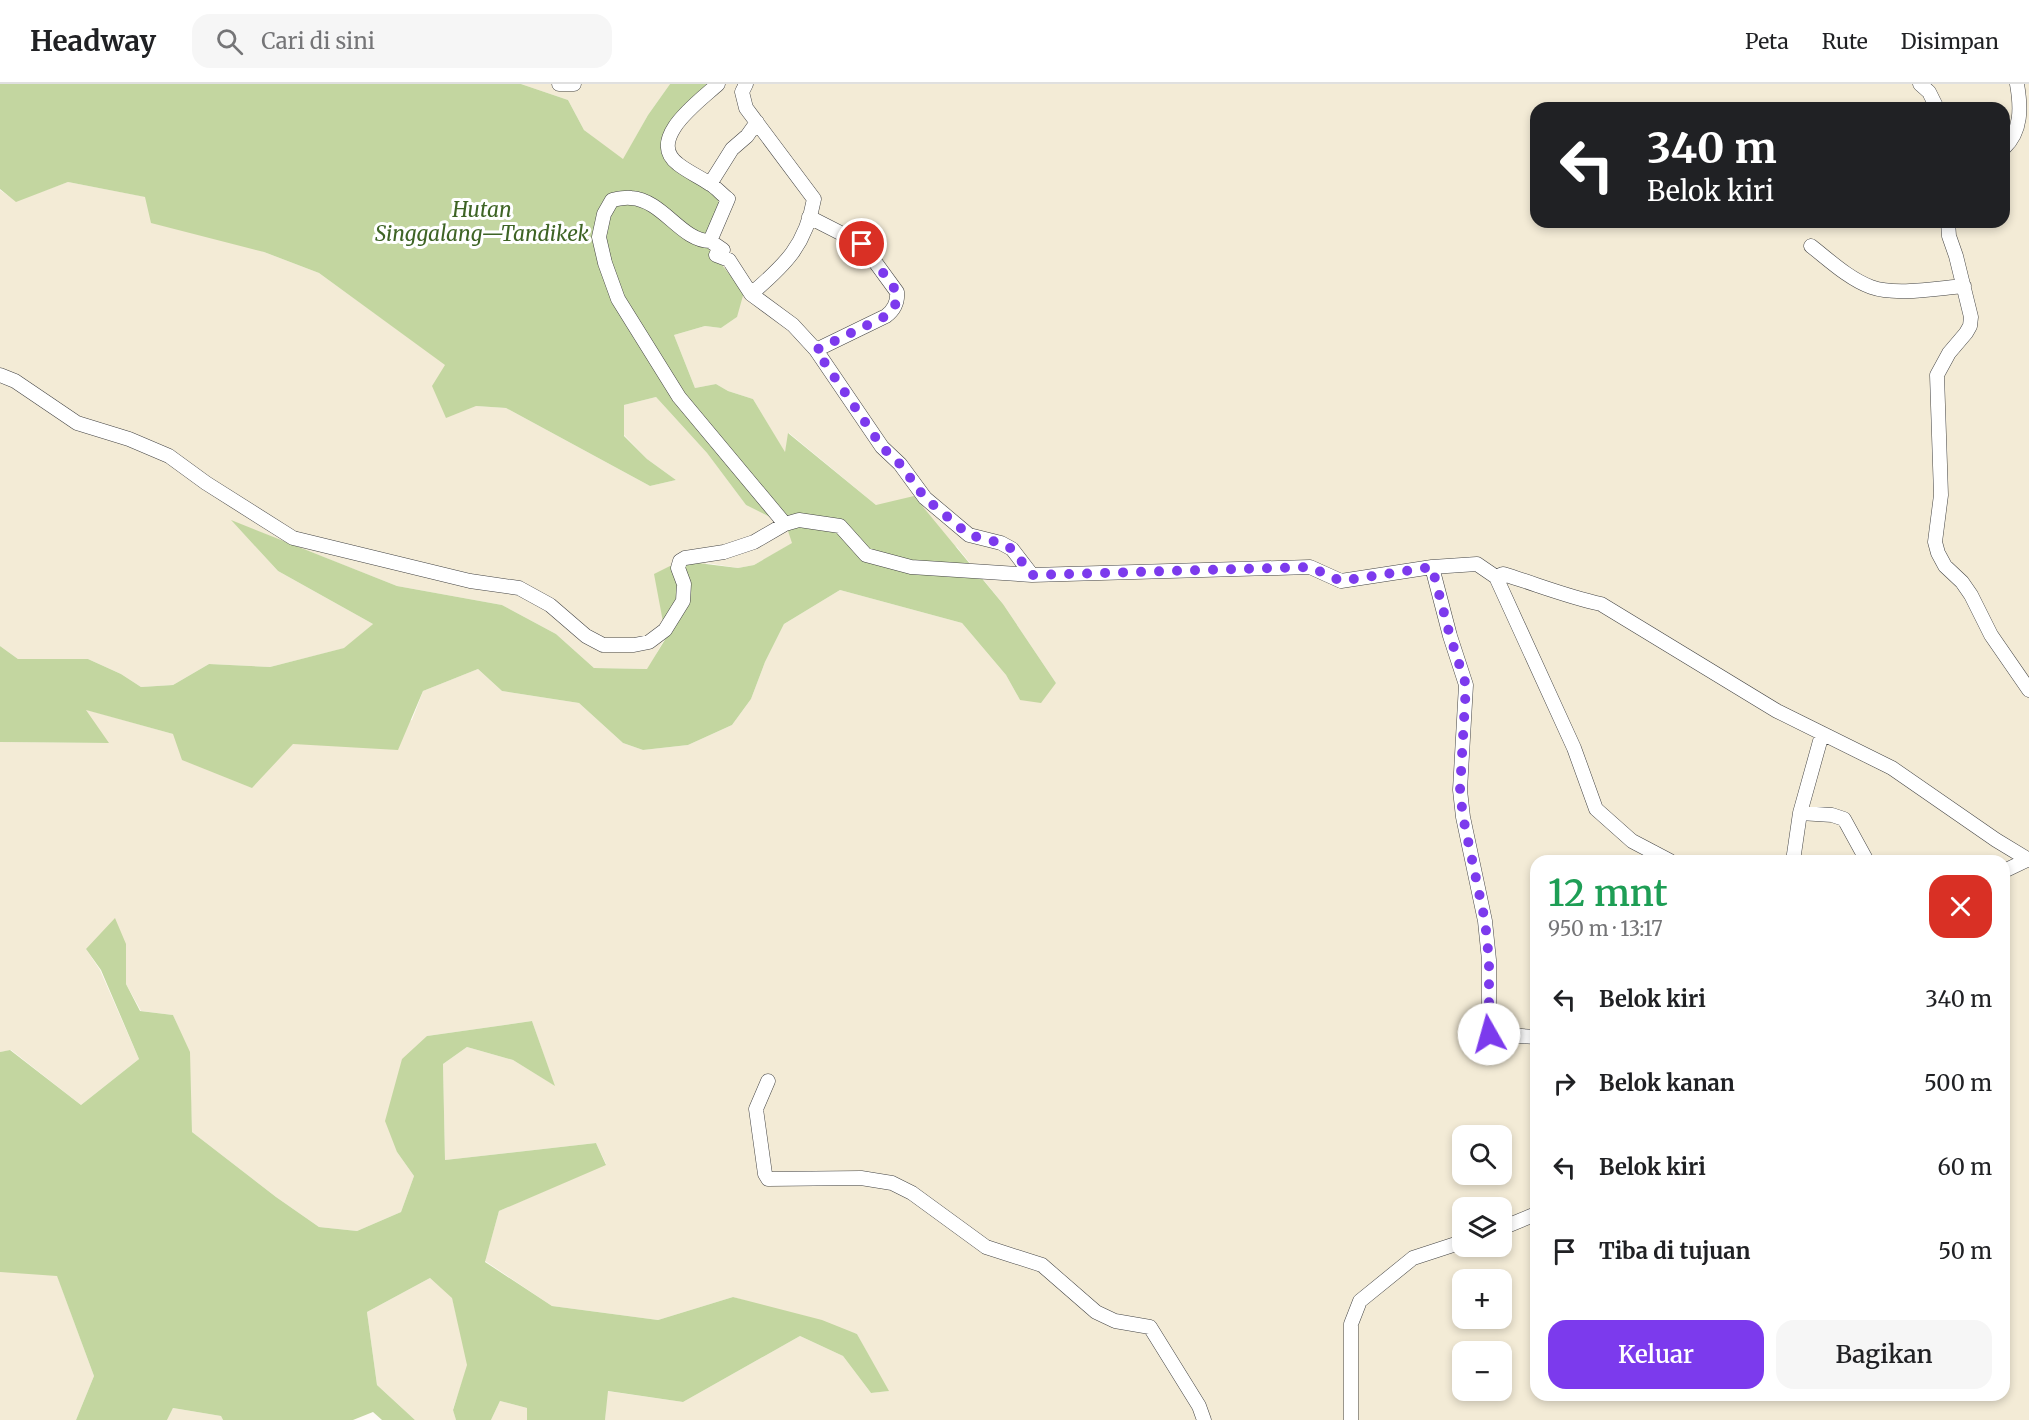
<!DOCTYPE html>
<html lang="id">
<head>
<meta charset="utf-8">
<style>
	:root { --surface:#fff; --page:#f6f6f6; --text:#202124; --muted:#757577; --line:#e0e0e0; --accent:#7c3aed }
	body { margin:0; font-family:Merriweather,serif; background:var(--page); color:var(--text); height:100vh; display:flex; flex-direction:column; font-size:22px; white-space:nowrap }
	* { box-sizing:border-box; margin:0 }
	p { font-size:20px; color:var(--muted) }
	.icon { flex:none; width:33px; height:33px; fill:none; stroke:currentColor; stroke-width:2; stroke-linecap:round; stroke-linejoin:round }
	.map { position:relative; flex:1; overflow:hidden }
	.sheet { position:absolute; left:1530px; top:771px; width:480px; height:546px; display:flex; flex-direction:column; background:var(--surface); border-radius:18px; box-shadow:0 3px 9px #0003 }
	.sheet>* { flex:none }
	.hud { position:absolute; left:1530px; top:18px; width:480px; height:126px; border-radius:18px; box-shadow:0 3px 9px #0003; background:#202124; color:#fff; overflow:hidden }
	.controls { position:absolute; left:1452px; top:1041px; display:grid; gap:12px }
	.controls a { display:grid; place-items:center; width:60px; height:60px; border-radius:12px; background:var(--surface); box-shadow:0 3px 9px #0003; font-size:30px }
	.pin { position:absolute; display:grid; place-items:center; width:51px; height:51px; color:#fff; margin:-26px; border:3px solid #fff; border-radius:50%; box-shadow:0 2px 6px #0007 }
	.me { position:absolute; width:66px; margin:-33px; rotate:353deg; stroke-linejoin:round; filter:drop-shadow(0 0 4px #0008) }
	.turn { display:flex; align-items:center; gap:21px; height:126px; padding:0 18px; font-size:27px }
	.turn .icon { width:78px; height:78px; stroke-width:2.5 }
	.turn b { display:block; font-size:42px; line-height:51px }
	.round { display:grid; place-items:center; flex:none; width:63px; height:63px; border-radius:18px; background:var(--page) }
	.head { display:flex; align-items:center; justify-content:space-between; height:102px; padding:0 18px }
	h1 { font-size:36px; font-weight:600; line-height:45px; color:#1e9e55 }
	.action { display:flex; gap:12px; margin-top:auto; padding:12px 18px }
	.action a { flex:1; height:69px; border-radius:18px; background:var(--accent); color:#fff; font-size:24px; font-weight:600; line-height:69px; text-align:center }
	.action a+a { background:var(--page); color:var(--text) }
	ul { padding:0; list-style:none }
	li { display:flex; align-items:center; gap:18px; height:84px; padding:0 18px }
	li div { flex:1 }
	li b { display:block; font-size:22px }
	li em { font-style:normal }
	header { display:flex; align-items:center; gap:36px; box-sizing:border-box; height:84px; padding:0 30px; background:var(--surface); border-bottom:2px solid var(--line) }
	header strong { font-size:28px }
	nav { display:flex; gap:33px; margin-inline-start:auto; font-size:21px }
	.search { width:420px; height:54px; background:var(--page); display:flex; align-items:center; gap:15px; box-sizing:border-box; padding:0 21px; border-radius:18px; color:var(--muted); font-size:22px }
	.map>svg:first-child { display:block }
</style>
</head>
<body>
<header>
<strong>Headway</strong>
<div class="search"><svg class="icon" aria-label="search" viewBox="0 0 24 24"><circle cx="10" cy="10" r="6"/><path d="M15 15l6 6"/></svg>Cari di sini</div>
<nav><a>Peta</a><a>Rute</a><a>Disimpan</a></nav>
</header>
<div class="map">
<svg width="2029" height="1336" viewBox="0 0 2029 1336">
	<rect width="100%" height="100%" fill="#fefaf4"/>
	<path fill="#f3ebd6" fill-rule="evenodd" d="M521,0H670L648,31L623,76L584,46L568,16Z
		M715,0H2029V1336H605L607,1307L683,1318L800,1252L843,1272L871,1309L888,1307L857,1250L733,1213L658,1236L552,1222L485,1177L499,1127L606,1080L596,1059L445,1076L443,980L467,963L513,976L554,1001L532,937L427,952L397,1068L414,1092L401,1128L357,1147L319,1143L276,1113L192,1048L189,968L173,931L141,927L126,900V860L86,865L100,886L139,975L81,1021L11,966L0,968V658L108,659L84,625L173,650L332,661L412,636L423,607L478,585L502,607L579,619L623,659L643,666L688,661L732,641L751,615L765,578L784,540L840,506L962,539L1006,591L1020,616L1056,599L1003,520L957,463L876,421L789,349L785,369L753,315L728,307L716,300L695,304L674,251L705,242L721,244L737,233L708,163L721,126L717,112L694,97L669,59ZM1536,24H2004V138H1536ZM1536,777H2004V1311H1536ZM1462,1052H1502V1090H1462ZM1462,1124H1502V1162H1462ZM1462,1196H1502V1234H1462ZM1462,1268H1502V1306H1462Z
		M68,98L146,113L264,168L319,189L446,281L476,322L506,324L650,402L676,396L647,375L624,351V321L656,313L707,369L746,421L786,441L793,459L754,481L738,484L706,479L648,585L594,584L556,550L502,521L397,502L232,437L278,487L373,540L345,564L270,583L209,580L173,601L141,603L121,590L88,575H18L0,562V106L16,117Z
		M9,1187L57,1191L94,1292L76,1336H0V1188Z
		M430,1194L452,1213L468,1281L453,1325L456,1336H415L377,1301L367,1228Z
		M500,1317L527,1324V1336H491Z
		M173,1324L221,1332L223,1336H167Z"/>
	<path fill="#c3d6a0" d="M0,0H521L568,16L584,46L623,75L648,31L670,0H715L717,10L679,40L669,63L717,112L721,126L708,164L744,208L737,233L721,244L705,242L674,251L695,304L716,300L728,307L753,315L785,368L788,349L876,421L914,412L1003,520L1056,599L1041,619L1020,616L1006,591L962,539L840,506L784,540L765,578L751,615L732,641L688,661L643,666L623,659L579,619L502,607L478,585L423,607L398,666L293,660L252,704L182,676L173,650L86,626L109,659L0,658V562L18,575H88L121,590L141,603L173,601L209,580L270,583L344,564L373,540L278,487L231,436L397,502L502,521L556,550L594,584L647,585L666,554L654,490L670,482L690,478L738,484L754,481L792,459L786,441L746,421L707,369L656,313L624,321V352L647,375L676,396L650,402L506,324L476,322L446,334L432,302L445,281L319,189L264,168L151,139L145,113L68,98L16,118L0,105Z
		M115,834L126,860V900L140,927L173,931L190,968L192,1048L276,1113L319,1143L357,1147L401,1128L414,1092L397,1068L385,1037L402,975L427,952L532,937L555,1002L513,976L467,963L443,980L445,1076L596,1059L606,1081L499,1127L485,1178L552,1222L658,1236L733,1213L822,1236L857,1250L889,1307L871,1309L843,1272L800,1252L683,1318L608,1307L605,1336H527V1324L500,1317L491,1336H456L453,1326L467,1281L452,1214L430,1194L367,1228L377,1301L415,1336H382L373,1328L353,1336H223L221,1332L173,1324L167,1336H76L94,1292L57,1192L0,1188V968L10,966L81,1021L139,975L101,886L86,865Z"/>
	<g fill="none" stroke-linecap="round" stroke-linejoin="round">
		<g stroke="#434343" stroke-width="15">
			<path id="minor" d="M559,0H574
				M718,0C701,16 645,55 678,80C688,88 700,93 710,100C717,104 721,110 728,115L710,157L723,166L716,171L729,176L751,210L793,241L816,266L882,363L900,380L925,414L969,451L1001,459L1012,465L1032,491
				M746,0L742,8L746,24L814,115C806,161 785,181 751,210
				M1920,0L1929,8L1937,24
				M2004,64C2022,47 2021,23 2017,0
				M710,100L732,65L747,52L757,38
				M809,133L862,160L897,208C898,219 894,226 886,232L816,266
				M1948,138L1949,152L1956,172L1971,233L1970,242L1966,249L1949,269L1937,291L1941,411L1935,458L1938,469L1945,482L1962,498L1971,511L1991,551L2029,606
				M710,157C681,157 663,116 631,114C625,113 617,115 612,116L604,130L599,153L605,179L618,215L679,313L785,440
				M1811,162C1829,176 1849,195 1871,203C1896,212 1938,204 1964,202
				M0,291L15,297L77,339L129,355L169,372L206,399L293,454L470,497L519,504L550,521L586,552L603,561H634L649,558L665,546L683,517L684,500L678,484L680,477L685,474L724,468L754,458L785,440L799,436L840,442L866,471L911,483L1032,491L1310,483L1341,497L1432,483L1477,480L1496,493L1503,490C1536,500 1568,513 1601,520L1777,627L1892,684L1996,756L2029,776
				M1432,483L1450,552L1466,601L1460,706L1463,733L1485,837L1489,876V922L1480,941L1483,947L1489,950L1536,953
				M1496,493L1574,664L1596,725L1632,757L1670,777
				M1800,729L1832,731L1844,735L1867,777
				M1793,777L1800,729L1822,650
				M2004,787L2027,776
				M768,997L756,1025L765,1090L768,1095L861,1094L892,1099L912,1109L986,1163L1042,1181L1096,1228L1115,1237L1150,1243L1199,1322L1204,1336
				M1502,1144L1536,1130
				M1351,1336V1240L1360,1217L1413,1174L1462,1158"/>
		</g>
		<use href="#minor" stroke="#fff" stroke-width="14"/>
	</g>
	<g fill="none" stroke-linecap="round" stroke-linejoin="round">
		<path stroke="#7c3aed" stroke-width="10" stroke-dasharray="0 18" d="M862,160L897,208L895,222L886,232L816,266L882,363L900,380L925,414L969,451L1001,459L1012,465L1032,491L1310,483L1341,497L1432,483L1450,552L1466,601L1460,706L1463,733L1485,837L1489,876V922L1480,940L1483,947L1489,950"/>
	</g>
	<g text-anchor="middle" stroke-width="6" stroke-linejoin="round" paint-order="stroke">
		<g font-size="21" font-style="italic" fill="#3e6425" stroke="#fff">
			<text x="482" y="133">Hutan<tspan x="482" dy="24">Singgalang—Tandikek</tspan></text>
		</g>
	</g>
</svg>
<div class="controls">
<a><svg class="icon" aria-label="search" viewBox="0 0 24 24"><circle cx="10" cy="10" r="6"/><path d="M15 15l6 6"/></svg></a>
<a><svg class="icon" aria-label="layers" viewBox="0 0 24 24"><path d="M12 4l9 5-9 5-9-5zM3 14l9 5 9-5"/></svg></a>
<a>+</a>
<a>−</a>
</div>
<div class="pin" style="left:862px;top:160px;background:#d93025"><svg class="icon" aria-label="arrive" viewBox="0 0 24 24"><path d="M6 21V4h12l-3 4 3 4H6"/></svg></div>
<svg class="me" style="left:1489px;top:950px" viewBox="-20 -20 40 40"><circle r="19" fill="#fff"/><path d="M0-13L10 11 0 6-10 11z" fill="#7c3aed"/></svg>
<div class="hud">
<div class="turn"><svg class="icon" aria-label="left" viewBox="0 0 24 24"><path d="M17 20v-9H6M10 6l-5 5 5 5"/></svg><div><b>340 m</b>Belok kiri</div></div>
</div>
<section class="sheet">
<div class="head"><div><h1>12 mnt</h1><p>950 m · 13:17</p></div><a class="round" style="background:#d93025;color:#fff"><svg class="icon" aria-label="close" viewBox="0 0 24 24"><path d="M6 6l12 12M18 6L6 18"/></svg></a></div>
<ul>
<li><svg class="icon" aria-label="left" viewBox="0 0 24 24"><path d="M17 20v-9H6M10 6l-5 5 5 5"/></svg><div><b>Belok kiri</b></div><em>340 m</em></li>
<li><svg class="icon" aria-label="right" viewBox="0 0 24 24"><path d="M7 20v-9h11M14 6l5 5-5 5"/></svg><div><b>Belok kanan</b></div><em>500 m</em></li>
<li><svg class="icon" aria-label="left" viewBox="0 0 24 24"><path d="M17 20v-9H6M10 6l-5 5 5 5"/></svg><div><b>Belok kiri</b></div><em>60 m</em></li>
<li><svg class="icon" aria-label="arrive" viewBox="0 0 24 24"><path d="M6 21V4h12l-3 4 3 4H6"/></svg><div><b>Tiba di tujuan</b></div><em>50 m</em></li>
</ul>
<div class="action"><a>Keluar</a><a>Bagikan</a></div>
</section>
</div>
</body>
</html>
